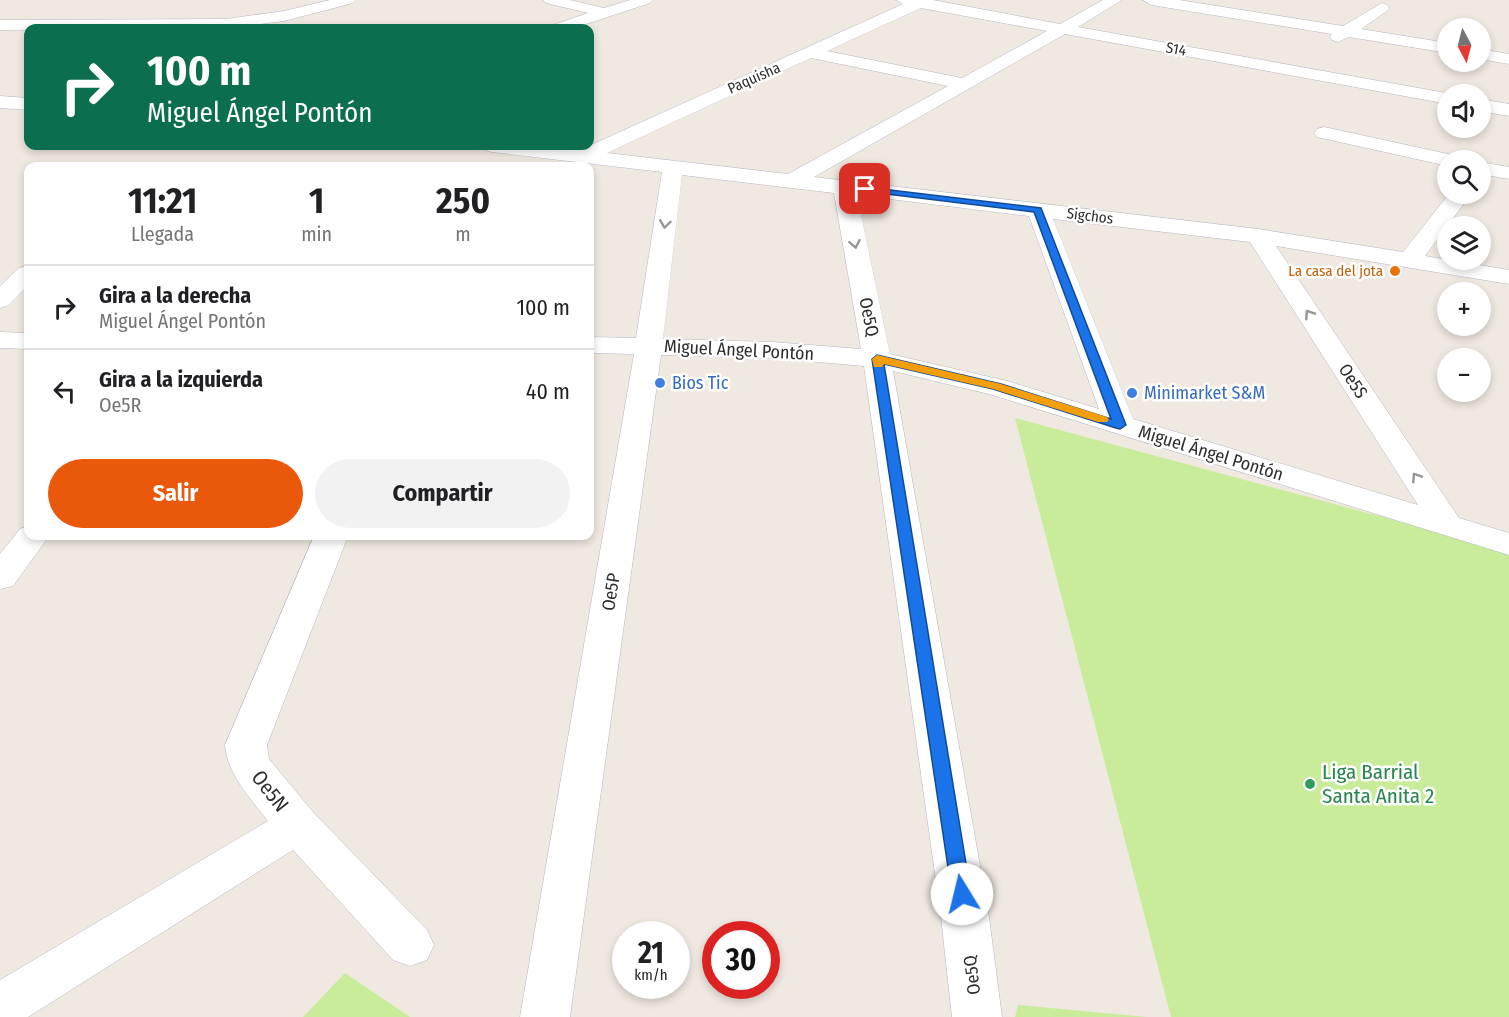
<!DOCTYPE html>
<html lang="es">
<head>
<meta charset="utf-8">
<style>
	:root { --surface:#fff; --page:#f2f2f2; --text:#202124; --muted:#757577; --line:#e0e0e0; --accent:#ea580c }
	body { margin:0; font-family:"Fira Sans Condensed",sans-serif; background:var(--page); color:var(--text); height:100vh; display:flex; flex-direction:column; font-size:22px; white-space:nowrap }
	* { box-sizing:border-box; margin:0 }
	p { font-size:20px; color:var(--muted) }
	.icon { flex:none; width:33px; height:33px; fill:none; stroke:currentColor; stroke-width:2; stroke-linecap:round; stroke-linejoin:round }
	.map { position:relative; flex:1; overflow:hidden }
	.side { position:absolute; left:24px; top:162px; width:570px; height:378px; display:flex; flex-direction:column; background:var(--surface); border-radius:12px; box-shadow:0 3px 9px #0003 }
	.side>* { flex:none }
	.banner { position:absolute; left:24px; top:24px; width:570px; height:126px; border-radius:12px; box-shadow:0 3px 9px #0003; background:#0b6e4f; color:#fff; overflow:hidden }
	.needle { width:39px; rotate:173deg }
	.fabs { position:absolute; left:1437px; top:18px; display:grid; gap:12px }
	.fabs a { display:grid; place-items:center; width:54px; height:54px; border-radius:50%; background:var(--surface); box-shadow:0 3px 9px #0003; font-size:30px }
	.speed { position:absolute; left:612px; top:921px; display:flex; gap:12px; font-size:30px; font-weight:700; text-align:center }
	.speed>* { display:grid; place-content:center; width:78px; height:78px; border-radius:50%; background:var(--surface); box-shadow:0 3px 9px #0003; line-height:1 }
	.speed small { font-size:15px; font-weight:400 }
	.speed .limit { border:9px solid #d22; background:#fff; color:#111 }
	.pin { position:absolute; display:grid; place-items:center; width:51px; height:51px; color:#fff; margin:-26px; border-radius:12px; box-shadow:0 3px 9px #0006 }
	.me { position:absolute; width:66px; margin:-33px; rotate:351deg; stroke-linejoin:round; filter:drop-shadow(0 0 4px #0008) }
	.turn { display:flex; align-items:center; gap:21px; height:126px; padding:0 24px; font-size:27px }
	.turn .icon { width:78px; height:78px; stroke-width:2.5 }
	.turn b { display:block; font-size:42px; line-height:51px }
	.eta { display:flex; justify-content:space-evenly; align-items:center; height:102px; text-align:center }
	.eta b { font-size:36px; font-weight:700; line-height:42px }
	.action { display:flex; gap:12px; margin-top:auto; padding:12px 24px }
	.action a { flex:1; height:69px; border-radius:36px; background:var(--accent); color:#fff; font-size:24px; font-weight:700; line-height:69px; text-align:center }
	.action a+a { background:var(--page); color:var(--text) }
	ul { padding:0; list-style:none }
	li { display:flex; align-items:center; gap:18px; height:84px; padding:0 24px; border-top:2px solid var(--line) }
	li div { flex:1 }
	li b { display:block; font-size:22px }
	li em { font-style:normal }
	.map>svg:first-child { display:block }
</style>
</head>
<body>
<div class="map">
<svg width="1509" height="1017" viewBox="0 0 1509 1017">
	<rect width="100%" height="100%" fill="#efe9e1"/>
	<path fill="#c9ec9a" d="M1015,418L1509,551V1017H1171Z
		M345,973L410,1017H303Z
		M1018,1005L1147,1017H1015Z"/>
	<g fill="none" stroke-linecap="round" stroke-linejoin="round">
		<g stroke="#b4b7c1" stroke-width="1">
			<path id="minor" d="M330,0H356L353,3L284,21L228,28L0,30V20L226,19L284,11Z
				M543,0H570L604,8L630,0H653L650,3L574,28H551L553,25L588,13L546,3Z
				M896,0H933L1060,24L1103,0H1122L1078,27L1452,94H1448V104L1065,34L814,177L1258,229L1403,252L1449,194H1471L1425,256L1509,270V284L1276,246L1459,518L1509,533V555L989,394L893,371L989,917L1002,1017H952L941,917L864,366L772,358L661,355L570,1017H520L634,354L590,353V337L636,338L662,172L492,152L485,150L482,146H540L580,150L903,4ZM921,8L1047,31L962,78L827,51ZM811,58L948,86L788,174L607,153ZM682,175L834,193L861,349L772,342L663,339ZM857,195L1029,216L1099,409L1007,381L890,354ZM1053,219L1250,242L1418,505L1133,419Z
				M1143,0H1179L1343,26L1382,3L1387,5L1390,8L1387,11L1361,29L1448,43V53L1349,37L1338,42L1332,40L1330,37L1332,34L1151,5Z
				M1480,49L1509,54V64L1480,59Z
				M0,96L28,98V110L0,108Z
				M1480,99L1509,104V116L1480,111Z
				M1324,127L1448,154L1455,156L1458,160H1448V166L1317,137L1314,133L1317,129Z
				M1480,162L1509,167V179L1480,174Z
				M28,266V286L9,305L0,308V286L19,268Z
				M0,332L28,333V349L0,348Z
				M28,526V536H49L13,586L0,589V554L20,529Z
				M314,536H348L267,745L269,759L313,812L427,930L434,945L427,960L410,966L393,960L293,850L28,1017H0V980L268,821C249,797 228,775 225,745Z"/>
		</g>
		<use href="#minor" fill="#fff" fill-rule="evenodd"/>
	</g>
	<defs><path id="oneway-chevron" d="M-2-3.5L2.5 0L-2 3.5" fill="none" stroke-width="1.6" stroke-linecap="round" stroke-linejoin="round" transform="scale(1.5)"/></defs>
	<g stroke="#969696">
		<use href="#oneway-chevron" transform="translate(665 224) rotate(98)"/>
		<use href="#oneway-chevron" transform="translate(855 244) rotate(79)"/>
		<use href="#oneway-chevron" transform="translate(1309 314) rotate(-123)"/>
		<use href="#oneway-chevron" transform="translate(1416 477) rotate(-123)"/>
	</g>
	<path fill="#1a73e8" stroke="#114b97" stroke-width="1.5" d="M865,187L1041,208L1126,425L1120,429L1116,428L993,389L884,364L971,894L968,900L962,902L955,900L952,894L872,359L877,355L1001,384L1111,419L1034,212L862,191L861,189Z"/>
	<path fill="#f59e0b" d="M877,355L1001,384L1107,417L1109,420L1107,422H1098L993,389L884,364L882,367H874L872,359Z"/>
	<circle fill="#e8710a" stroke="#fff" stroke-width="2" cx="1395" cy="271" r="6"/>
	<g fill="#3f7fe0" stroke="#fff" stroke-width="2">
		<circle cx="660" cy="383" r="6"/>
		<circle cx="1132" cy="393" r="6"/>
	</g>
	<circle fill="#2e9e5b" stroke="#fff" stroke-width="2" cx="1310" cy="784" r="6"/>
	<g text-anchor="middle" stroke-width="5" stroke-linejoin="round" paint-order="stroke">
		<g font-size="15" fill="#2e2e2e" stroke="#fff">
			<text transform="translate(1176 49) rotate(10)" y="5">S14</text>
			<text transform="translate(754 78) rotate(-24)" y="5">Paquisha</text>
			<text transform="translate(1090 216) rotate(7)" y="5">Sigchos</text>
		</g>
		<g font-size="15" fill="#c56008" stroke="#fff" text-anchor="end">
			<text x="1383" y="276">La casa del jota</text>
		</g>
		<g font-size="18" fill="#2e2e2e" stroke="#fff">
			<text transform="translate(869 317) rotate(79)" y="6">Oe5Q</text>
			<text transform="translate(739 350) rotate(3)" y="6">Miguel Ángel Pontón</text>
			<text transform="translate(1353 381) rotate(57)" y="6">Oe5S</text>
			<text transform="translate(1211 453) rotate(17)" y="6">Miguel Ángel Pontón</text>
			<text transform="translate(611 592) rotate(-81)" y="6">Oe5P</text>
			<text transform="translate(972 975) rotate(-97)" y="6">Oe5Q</text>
		</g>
		<g font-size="18" fill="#366cbe" stroke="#fff" text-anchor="start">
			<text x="672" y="389">Bios Tic</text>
			<text x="1144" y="399">Minimarket S&amp;M</text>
		</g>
		<g font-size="21" fill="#27864d" stroke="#fff" text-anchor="start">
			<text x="1322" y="779">Liga Barrial<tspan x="1322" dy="24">Santa Anita 2</tspan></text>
		</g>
		<g font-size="21" fill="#2e2e2e" stroke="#fff">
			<text transform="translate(270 791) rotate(52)" y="7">Oe5N</text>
		</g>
	</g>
</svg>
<div class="fabs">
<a><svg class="needle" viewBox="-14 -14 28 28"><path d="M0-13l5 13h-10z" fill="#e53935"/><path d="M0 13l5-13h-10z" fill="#757577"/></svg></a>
<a><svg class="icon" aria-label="sound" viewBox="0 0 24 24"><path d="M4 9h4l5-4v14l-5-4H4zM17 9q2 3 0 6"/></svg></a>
<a><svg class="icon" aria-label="search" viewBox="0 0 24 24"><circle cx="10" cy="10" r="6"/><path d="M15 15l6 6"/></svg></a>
<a><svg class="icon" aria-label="layers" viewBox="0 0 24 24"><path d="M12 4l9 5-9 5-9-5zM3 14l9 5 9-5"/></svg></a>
<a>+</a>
<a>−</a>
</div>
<div class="speed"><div>21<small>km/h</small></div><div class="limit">30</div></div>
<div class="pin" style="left:865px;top:189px;background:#d93025"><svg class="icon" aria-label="arrive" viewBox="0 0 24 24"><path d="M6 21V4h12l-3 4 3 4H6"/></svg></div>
<svg class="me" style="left:962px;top:894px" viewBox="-20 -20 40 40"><circle r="19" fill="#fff"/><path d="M0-13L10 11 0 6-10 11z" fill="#1a73e8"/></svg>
<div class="banner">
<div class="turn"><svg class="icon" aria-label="right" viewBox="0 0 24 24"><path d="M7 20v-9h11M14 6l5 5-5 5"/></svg><div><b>100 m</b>Miguel Ángel Pontón</div></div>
</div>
<section class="side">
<div class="eta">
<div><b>11:21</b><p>Llegada</p></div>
<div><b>1</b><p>min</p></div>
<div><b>250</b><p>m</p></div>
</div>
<ul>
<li><svg class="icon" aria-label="right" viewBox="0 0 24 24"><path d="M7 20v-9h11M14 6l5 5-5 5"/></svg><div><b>Gira a la derecha</b><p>Miguel Ángel Pontón</p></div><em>100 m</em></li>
<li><svg class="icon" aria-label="left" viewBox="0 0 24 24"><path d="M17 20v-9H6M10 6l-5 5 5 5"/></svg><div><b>Gira a la izquierda</b><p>Oe5R</p></div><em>40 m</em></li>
</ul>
<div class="action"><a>Salir</a><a>Compartir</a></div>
</section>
</div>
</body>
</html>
